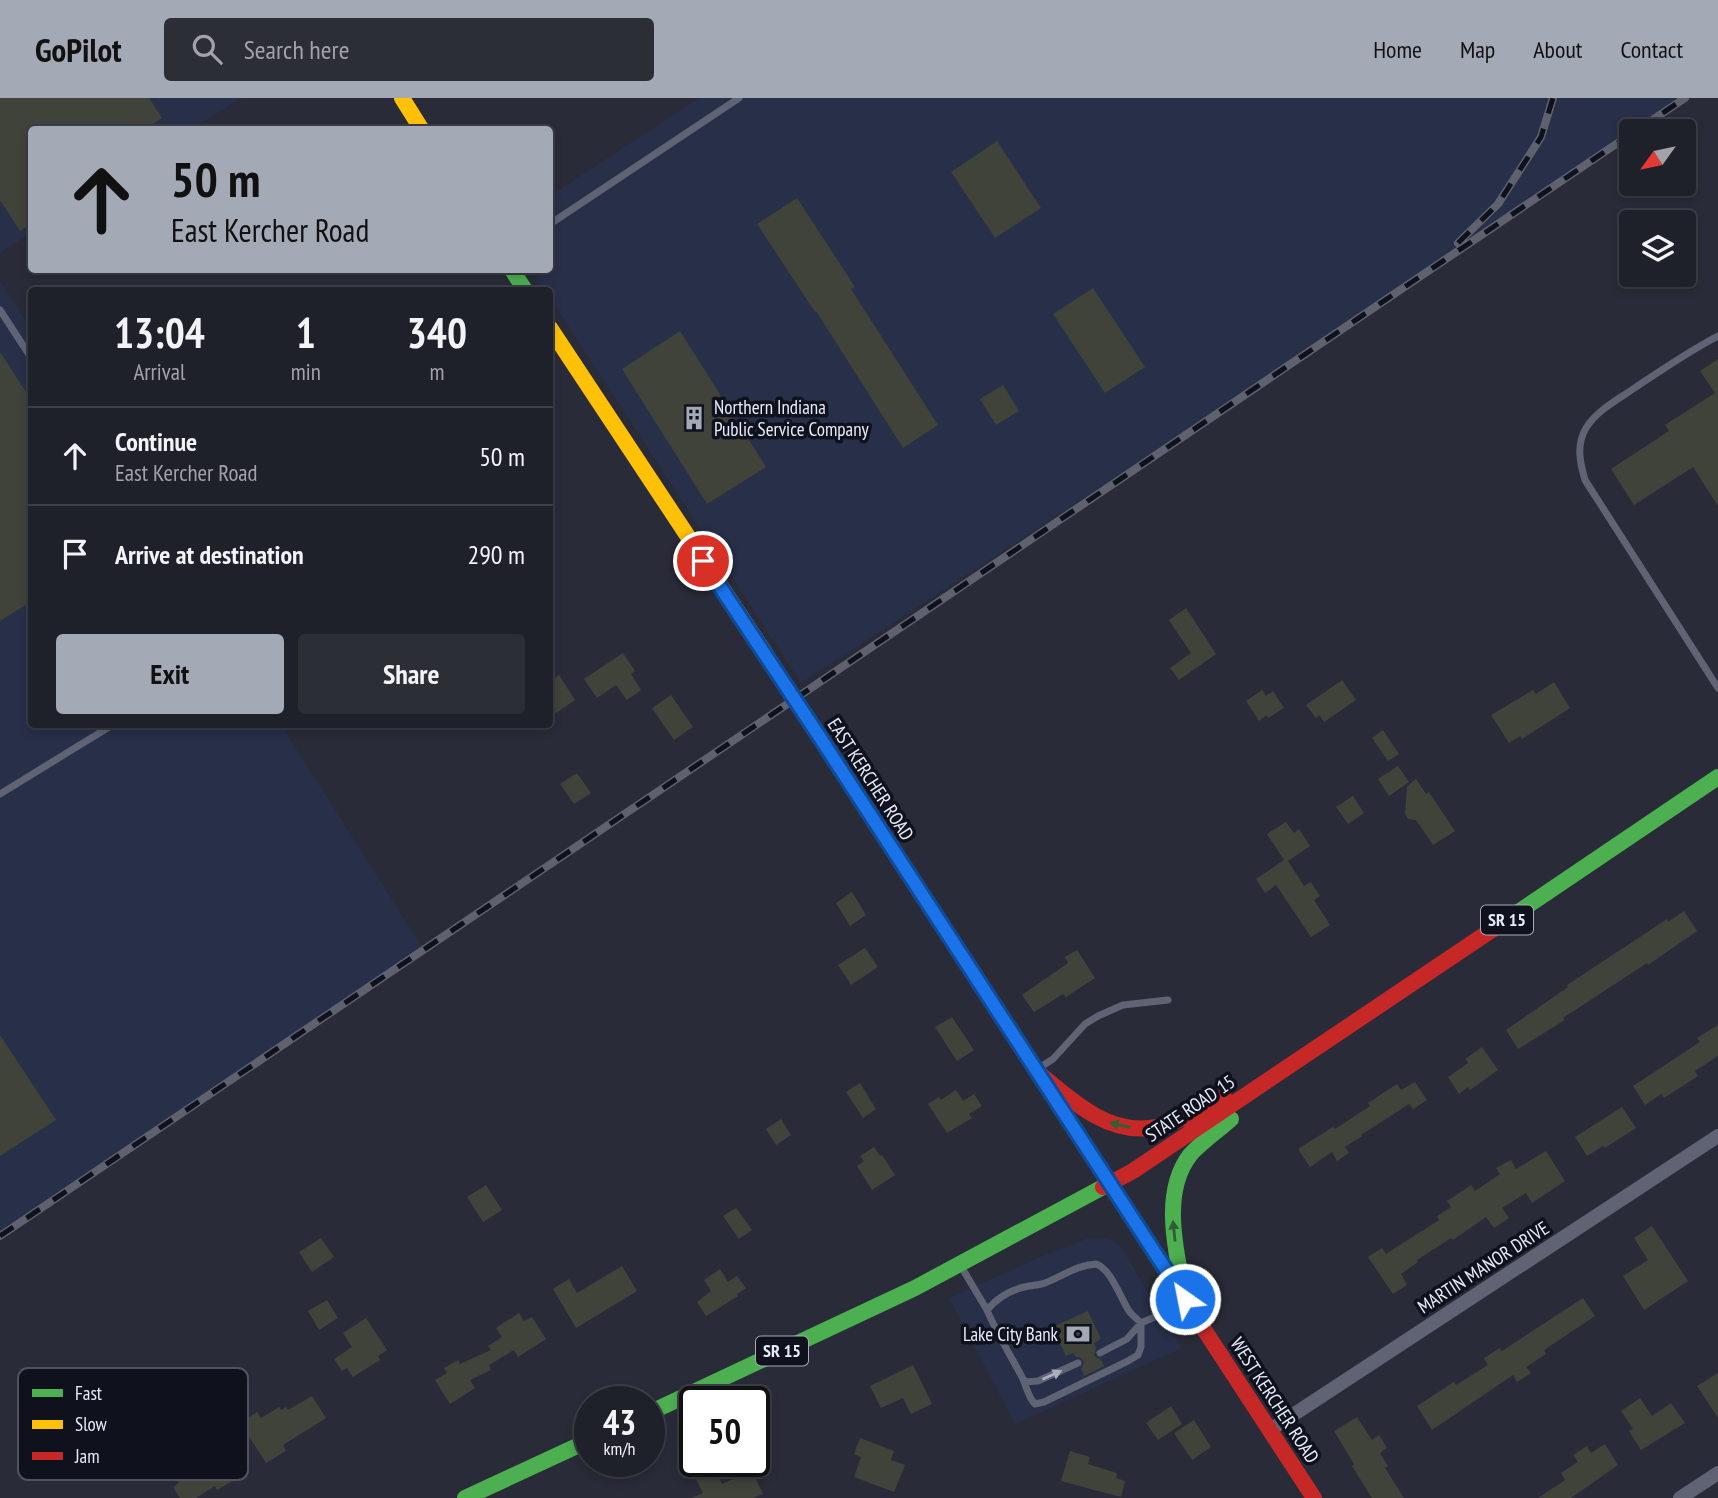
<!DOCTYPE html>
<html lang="en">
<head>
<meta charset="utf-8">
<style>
	:root { --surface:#1f212a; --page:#2c2e36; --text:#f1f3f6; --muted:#a1a3a8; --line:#3c3e47; --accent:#a4a9b6 }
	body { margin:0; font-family:"PT Sans Narrow",sans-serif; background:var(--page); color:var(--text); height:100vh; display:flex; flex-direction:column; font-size:26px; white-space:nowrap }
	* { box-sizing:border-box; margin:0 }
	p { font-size:23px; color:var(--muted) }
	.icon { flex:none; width:38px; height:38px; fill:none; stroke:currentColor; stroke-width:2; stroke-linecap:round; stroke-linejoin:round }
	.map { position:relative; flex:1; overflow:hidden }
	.side { position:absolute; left:28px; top:189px; width:525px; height:441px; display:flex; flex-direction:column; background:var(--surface); border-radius:7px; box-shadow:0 4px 10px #0003,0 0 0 2px var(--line) }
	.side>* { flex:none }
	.banner { position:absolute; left:28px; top:28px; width:525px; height:147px; border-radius:7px; box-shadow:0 4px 10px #0003,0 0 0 2px var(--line); background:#a4a9b6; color:#111; overflow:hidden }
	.needle { width:46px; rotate:237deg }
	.controls { position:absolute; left:1619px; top:21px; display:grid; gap:14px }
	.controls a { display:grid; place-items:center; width:77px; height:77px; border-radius:7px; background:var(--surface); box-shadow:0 4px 10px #0003,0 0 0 2px var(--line); font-size:35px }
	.speed { position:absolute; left:574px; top:1288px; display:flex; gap:14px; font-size:35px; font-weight:700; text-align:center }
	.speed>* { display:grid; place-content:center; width:91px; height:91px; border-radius:50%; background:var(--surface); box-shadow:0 4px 10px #0003,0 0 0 2px var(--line); line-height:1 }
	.speed small { font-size:18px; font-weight:400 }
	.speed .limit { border:4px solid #111; border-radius:10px; background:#fff; color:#111 }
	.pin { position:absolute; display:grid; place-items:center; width:60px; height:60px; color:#fff; margin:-30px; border:4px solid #fff; border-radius:50%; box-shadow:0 2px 7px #0007 }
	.me { position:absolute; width:77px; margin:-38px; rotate:327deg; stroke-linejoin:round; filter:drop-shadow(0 0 5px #0008) }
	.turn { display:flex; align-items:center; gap:24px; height:147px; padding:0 28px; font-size:32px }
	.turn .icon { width:91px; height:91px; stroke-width:2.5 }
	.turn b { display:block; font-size:49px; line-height:60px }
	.eta { display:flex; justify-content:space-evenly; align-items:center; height:119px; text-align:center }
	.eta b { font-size:42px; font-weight:700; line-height:49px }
	.action { display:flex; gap:14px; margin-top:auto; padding:14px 28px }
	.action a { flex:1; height:80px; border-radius:7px; background:var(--accent); color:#111; font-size:28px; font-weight:700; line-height:80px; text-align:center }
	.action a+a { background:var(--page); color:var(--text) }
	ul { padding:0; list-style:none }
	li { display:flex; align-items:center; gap:21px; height:98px; padding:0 28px; border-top:2px solid var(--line) }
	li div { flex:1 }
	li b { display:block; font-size:26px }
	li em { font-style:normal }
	header { display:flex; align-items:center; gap:42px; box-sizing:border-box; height:98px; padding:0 35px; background:var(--accent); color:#111 }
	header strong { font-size:33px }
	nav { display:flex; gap:38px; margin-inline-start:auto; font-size:24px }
	.search { width:490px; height:63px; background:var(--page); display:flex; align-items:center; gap:18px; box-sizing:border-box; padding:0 24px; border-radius:7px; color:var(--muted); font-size:26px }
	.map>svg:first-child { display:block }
</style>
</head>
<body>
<header>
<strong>GoPilot</strong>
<div class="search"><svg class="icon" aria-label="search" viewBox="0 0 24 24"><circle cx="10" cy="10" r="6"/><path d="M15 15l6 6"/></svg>Search here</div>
<nav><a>Home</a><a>Map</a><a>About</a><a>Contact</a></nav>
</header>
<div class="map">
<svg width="1718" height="1400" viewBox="0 0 1718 1400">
	<rect width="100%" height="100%" fill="#292c38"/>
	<path fill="#282f48" d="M0,0H241L192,31L32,32L31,135L0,155Z
		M699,0H1685L1636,33H1631V37L1390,200L801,585L550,200V192H544L531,172H550V98Z
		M0,182L31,232L32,626L281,627L424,852L0,1138Z
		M1101,1140L1112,1142L1121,1149L1182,1250L1015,1326L949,1200L1038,1160L1086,1141Z"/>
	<path fill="#40433a" d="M0,0H149L162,20L145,32H32V125L20,133L0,102Z
		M997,43L1041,110L995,140L951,74Z
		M797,100L855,189L851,191L938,327L903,350L816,213L815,214L757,126Z
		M1093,190L1145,269L1105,295L1053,216Z
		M680,233L766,369L707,406L622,271Z
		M0,254L32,303V503L0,523Z
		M1718,261V408L1693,369L1634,407L1611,371L1669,333L1665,327L1715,295L1700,273Z
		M1003,287L1019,313L996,327L980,301Z
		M1186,510L1216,556L1179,582L1170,570L1191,555L1169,522Z
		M623,555L635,573L631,576L641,592L627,602L616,587L597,600L584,581Z
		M559,577L575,602L556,615L550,606V583Z
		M1342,582L1356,602L1324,624L1319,617L1316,620L1306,607Z
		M1554,584L1570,610L1522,641L1520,638L1509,645L1491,617L1533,592L1536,596Z
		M1262,592L1266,598L1273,593L1284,610L1268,620L1267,617L1259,623L1246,603Z
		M671,597L693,629L674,642L652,610Z
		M1383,632L1399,656L1388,663L1372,640Z
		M1398,668L1409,684L1389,698L1378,681Z
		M577,675L591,695L574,706L560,686Z
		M1416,681L1426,696L1429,694L1455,733L1433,747L1416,722L1408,721L1405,716L1407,688Z
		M1353,698L1364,715L1348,726L1336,709Z
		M1286,724L1294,735L1299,731L1310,748L1288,763L1304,788L1311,784L1320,798L1314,802L1330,827L1311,839L1276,787L1265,795L1256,781L1284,762L1267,736Z
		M852,794L866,817L850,828L836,805Z
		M1684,813L1697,833L1648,867L1647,865L1563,920L1565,922L1518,951L1506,932L1568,889L1567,887L1667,821L1668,824Z
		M865,850L878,869L851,887L838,867Z
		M1077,852L1095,880L1066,899L1063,896L1034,914L1022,897L1068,865L1065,859Z
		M952,919L974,952L957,963L935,929Z
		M1718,927V958L1695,973L1698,978L1664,1000L1661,996L1645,1007L1633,988L1700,944L1697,940Z
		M0,937L56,1022L0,1058Z
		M1482,949L1498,972L1470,992L1468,989L1459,996L1448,979L1468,965L1465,961Z
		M1415,984L1427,1002L1413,1011L1409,1006L1361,1037L1362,1038L1345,1049L1349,1055L1337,1063L1332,1054L1310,1069L1298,1051L1333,1029L1335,1031L1370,1008L1368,1005L1397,986L1401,992Z
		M860,985L876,1011L863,1020L846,994Z
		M956,992L963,1003L974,996L982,1008L969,1016L972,1020L947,1035L928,1006L939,999L941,1002Z
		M1622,1009L1636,1030L1605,1050L1603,1048L1587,1058L1575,1039Z
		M781,1021L791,1037L776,1047L766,1031Z
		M874,1049L880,1058L882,1057L895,1077L872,1092L857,1068L864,1063L860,1058Z
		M1546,1053L1565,1083L1532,1105L1526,1095L1502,1110L1509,1120L1494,1130L1486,1119L1453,1142L1451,1140L1417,1162L1418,1164L1401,1176L1407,1187L1393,1196L1368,1159L1382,1150L1386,1156L1439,1122L1437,1118L1451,1109L1447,1103L1471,1087L1475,1093L1500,1076L1496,1070L1511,1062L1516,1071Z
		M486,1087L502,1112L483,1124L467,1099Z
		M736,1110L752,1132L739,1141L723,1118Z
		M1652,1128L1688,1183L1644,1212L1623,1178L1648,1162L1634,1140Z
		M321,1140L334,1159L312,1174L299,1154Z
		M622,1168L637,1193L576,1230L553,1191L569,1181L577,1195Z
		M720,1171L728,1184L737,1178L746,1190L737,1196L738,1198L706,1218L697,1204L711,1193L704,1182Z
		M1583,1200L1595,1218L1544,1252L1546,1256L1526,1269L1531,1275L1517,1284L1513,1277L1432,1332L1417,1308L1454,1284L1456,1287L1488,1267L1484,1260L1500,1250L1502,1253Z
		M327,1202L338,1220L319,1232L308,1213Z
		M1088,1213L1101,1241L1094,1245L1096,1250L1094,1257L1097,1260L1101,1261L1104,1268L1084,1278L1081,1270L1084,1266L1083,1262L1079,1259H1076L1073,1255L1066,1258L1052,1229Z
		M519,1215L524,1223L532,1219L546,1241L518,1259L514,1252L489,1267L491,1272L470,1282L475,1290L450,1306L435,1282L447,1275L444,1270L458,1262L460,1266L491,1252L488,1248L502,1239L496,1230Z
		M366,1220L387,1252L378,1258L380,1262L353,1279L347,1270L342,1273L334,1261L352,1249L343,1235Z
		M913,1267L932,1306L911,1316L903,1300L881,1310L870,1288Z
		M1718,1275V1320L1697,1288Z
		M312,1298L326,1320L283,1347L286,1353L266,1365L244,1331L249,1328L245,1322L257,1314L261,1320L279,1309L281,1312L286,1309L288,1312Z
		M1640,1300L1652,1318L1671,1305L1685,1325L1641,1352L1629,1333L1633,1331L1621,1313Z
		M1171,1308L1182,1326L1158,1342L1146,1325Z
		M1357,1319L1372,1342L1379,1337L1387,1350L1380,1355L1388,1368L1385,1370L1404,1400H1372L1352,1368L1354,1366L1334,1333Z
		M1194,1322L1211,1349L1192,1362L1174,1335Z
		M860,1340L894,1353L891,1362L905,1367L894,1394L854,1379L861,1359L854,1356Z
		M1605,1346L1618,1367L1571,1400H1538L1565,1382L1561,1375L1578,1364L1573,1357L1587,1348L1591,1355Z
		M203,1350L212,1365L217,1362L221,1369L226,1365L236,1381L217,1392L215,1388L196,1400H180L173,1389L179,1385L174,1376L192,1366L188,1359Z
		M1070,1353L1090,1359L1088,1366L1117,1375L1116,1380L1125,1383L1121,1399L1061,1383Z
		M711,1364L722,1386L744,1376L746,1381L754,1377L763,1396L753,1400H691L703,1395L692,1373Z"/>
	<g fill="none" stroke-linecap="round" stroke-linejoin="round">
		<path stroke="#5f6374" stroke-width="7" d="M550,126L739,0
			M0,212L32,261
			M1718,238C1689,253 1663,271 1636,289C1619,301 1597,312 1586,330C1576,347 1580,365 1585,382L1718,590
			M0,696L114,626
			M1039,970L1053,961L1085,926L1098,918L1123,907L1168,902
			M1096,1166C1111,1171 1120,1199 1129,1213C1132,1217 1137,1221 1141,1225V1249L1138,1257L1128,1263L1044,1304L1035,1306C1028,1299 1027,1290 1023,1281C1011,1258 997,1236 987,1212C998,1199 1012,1191 1029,1188C1035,1187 1040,1187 1045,1185C1063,1178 1077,1167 1096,1166Z
			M962,1170L987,1212
			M1100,1255L1127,1241L1141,1225L1164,1215L1184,1201
			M1024,1284L1038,1283L1078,1265"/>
		<path stroke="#5f6374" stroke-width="14" d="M1270,1332L1718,1038
			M1680,1400L1718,1375"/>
		<path stroke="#4caf50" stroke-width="16" d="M512,172L525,192
			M765,555L978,882
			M1508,821L1718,679
			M1185,1201C1177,1157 1160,1096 1190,1057C1198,1047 1220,1031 1231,1021
			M649,1315L915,1190L1103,1089
			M465,1400L590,1342"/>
		<path stroke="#ffc107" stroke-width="16" d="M402,0L422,32
			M550,230L765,555
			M978,882L1194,1216"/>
		<path stroke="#c62828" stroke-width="16" d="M1036,973C1068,999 1104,1035 1149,1030C1176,1027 1201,1011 1224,999
			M1103,1089L1133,1073L1508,821
			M1194,1216L1314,1400"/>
		<g stroke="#5f626e" stroke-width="8">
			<path id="rail" d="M1636,33L1685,0
				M1458,145L1498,106L1541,39L1553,0
				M0,1138L1631,36"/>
		</g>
		<use href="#rail" stroke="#0f121c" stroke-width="5" stroke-dasharray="16" stroke-linecap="butt"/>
	</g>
	<defs><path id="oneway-solid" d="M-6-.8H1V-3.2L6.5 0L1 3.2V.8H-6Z" transform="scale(1.75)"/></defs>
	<g fill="#2e6036">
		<use href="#oneway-solid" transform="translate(1120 1027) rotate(-167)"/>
		<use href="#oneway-solid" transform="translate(1174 1133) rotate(-96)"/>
	</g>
	<use fill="#aaaebe" href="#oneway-solid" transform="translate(1052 1277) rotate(-24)"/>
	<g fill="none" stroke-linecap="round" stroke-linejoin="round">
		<g stroke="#114b97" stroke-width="18">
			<path id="route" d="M703,463L819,638L1185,1201"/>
		</g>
		<use href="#route" stroke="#1a73e8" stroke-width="12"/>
	</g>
	<defs>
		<g id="building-bare" transform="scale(1.89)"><path d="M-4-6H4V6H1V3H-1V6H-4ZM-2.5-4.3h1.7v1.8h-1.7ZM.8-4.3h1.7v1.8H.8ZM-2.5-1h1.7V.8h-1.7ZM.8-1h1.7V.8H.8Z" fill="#a4a9b6" stroke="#0f121c" stroke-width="2.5" paint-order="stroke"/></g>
		<g id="bank-bare" transform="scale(1.89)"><path d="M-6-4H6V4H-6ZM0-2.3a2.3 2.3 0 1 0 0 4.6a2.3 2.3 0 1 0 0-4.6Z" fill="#a4a9b6" stroke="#0f121c" stroke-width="2.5" paint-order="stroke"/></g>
	</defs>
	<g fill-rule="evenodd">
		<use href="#building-bare" x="694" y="320"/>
		<use href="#bank-bare" x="1078" y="1236"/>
	</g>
	<g text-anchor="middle" stroke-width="7" stroke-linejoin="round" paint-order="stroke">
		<g fill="#0f121c" stroke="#a6abb7" stroke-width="2">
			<rect x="1481" y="807.5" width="52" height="29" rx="5"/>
			<rect x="756" y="1238.5" width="52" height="29" rx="5"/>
		</g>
		<g font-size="18" font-weight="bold" fill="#e7ecfa">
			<text x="1507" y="828">SR 15</text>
			<text x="782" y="1259">SR 15</text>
		</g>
		<g font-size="19" fill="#e7ecfa" stroke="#0f121c" text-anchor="start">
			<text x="714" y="316">Northern Indiana<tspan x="714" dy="22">Public Service Company</tspan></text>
			<text x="1058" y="1243" text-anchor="end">Lake City Bank</text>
		</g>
		<g font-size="19" fill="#e7ecfa" stroke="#0f121c">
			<text transform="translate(871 681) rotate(57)" y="7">EAST KERCHER ROAD</text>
			<text transform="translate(1190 1010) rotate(-34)" y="7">STATE ROAD 15</text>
			<text transform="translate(1483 1169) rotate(-33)" y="7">MARTIN MANOR DRIVE</text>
			<text transform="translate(1275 1302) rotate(57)" y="7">WEST KERCHER ROAD</text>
		</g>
	</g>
	<rect x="18" y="1270" width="230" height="112" rx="10" fill="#0f121c" stroke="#50535f" stroke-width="2"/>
	<rect x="32" y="1291" width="31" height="8" fill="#4caf50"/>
	<rect x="32" y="1322" width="31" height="9" fill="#ffc107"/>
	<rect x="32" y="1354" width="31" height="8" fill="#c62828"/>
	<g font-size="19" fill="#e7ecfa">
		<text x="75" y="1302">Fast</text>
		<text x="75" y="1333">Slow</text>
		<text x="75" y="1365">Jam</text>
	</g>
</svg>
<div class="controls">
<a><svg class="needle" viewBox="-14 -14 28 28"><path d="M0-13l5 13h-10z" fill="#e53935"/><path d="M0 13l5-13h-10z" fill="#a1a3a8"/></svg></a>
<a><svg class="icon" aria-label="layers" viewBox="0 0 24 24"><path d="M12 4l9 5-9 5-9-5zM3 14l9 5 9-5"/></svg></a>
</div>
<div class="speed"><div>43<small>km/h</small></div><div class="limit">50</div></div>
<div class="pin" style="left:703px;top:463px;background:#d93025"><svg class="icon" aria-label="arrive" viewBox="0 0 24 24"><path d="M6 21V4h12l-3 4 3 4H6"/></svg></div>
<svg class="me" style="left:1185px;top:1201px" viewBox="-20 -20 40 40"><circle r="17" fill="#1a73e8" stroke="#fff" stroke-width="3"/><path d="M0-11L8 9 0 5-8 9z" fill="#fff"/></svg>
<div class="banner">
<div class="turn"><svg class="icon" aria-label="ahead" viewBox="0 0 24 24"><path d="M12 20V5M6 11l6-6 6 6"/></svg><div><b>50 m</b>East Kercher Road</div></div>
</div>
<section class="side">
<div class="eta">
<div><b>13:04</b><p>Arrival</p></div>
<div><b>1</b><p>min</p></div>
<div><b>340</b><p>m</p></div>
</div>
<ul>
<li><svg class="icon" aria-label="ahead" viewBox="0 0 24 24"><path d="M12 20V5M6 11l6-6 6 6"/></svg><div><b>Continue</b><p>East Kercher Road</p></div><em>50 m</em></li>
<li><svg class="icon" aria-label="arrive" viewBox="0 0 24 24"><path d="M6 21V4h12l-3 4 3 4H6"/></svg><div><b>Arrive at destination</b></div><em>290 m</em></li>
</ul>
<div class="action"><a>Exit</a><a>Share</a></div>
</section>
</div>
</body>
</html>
